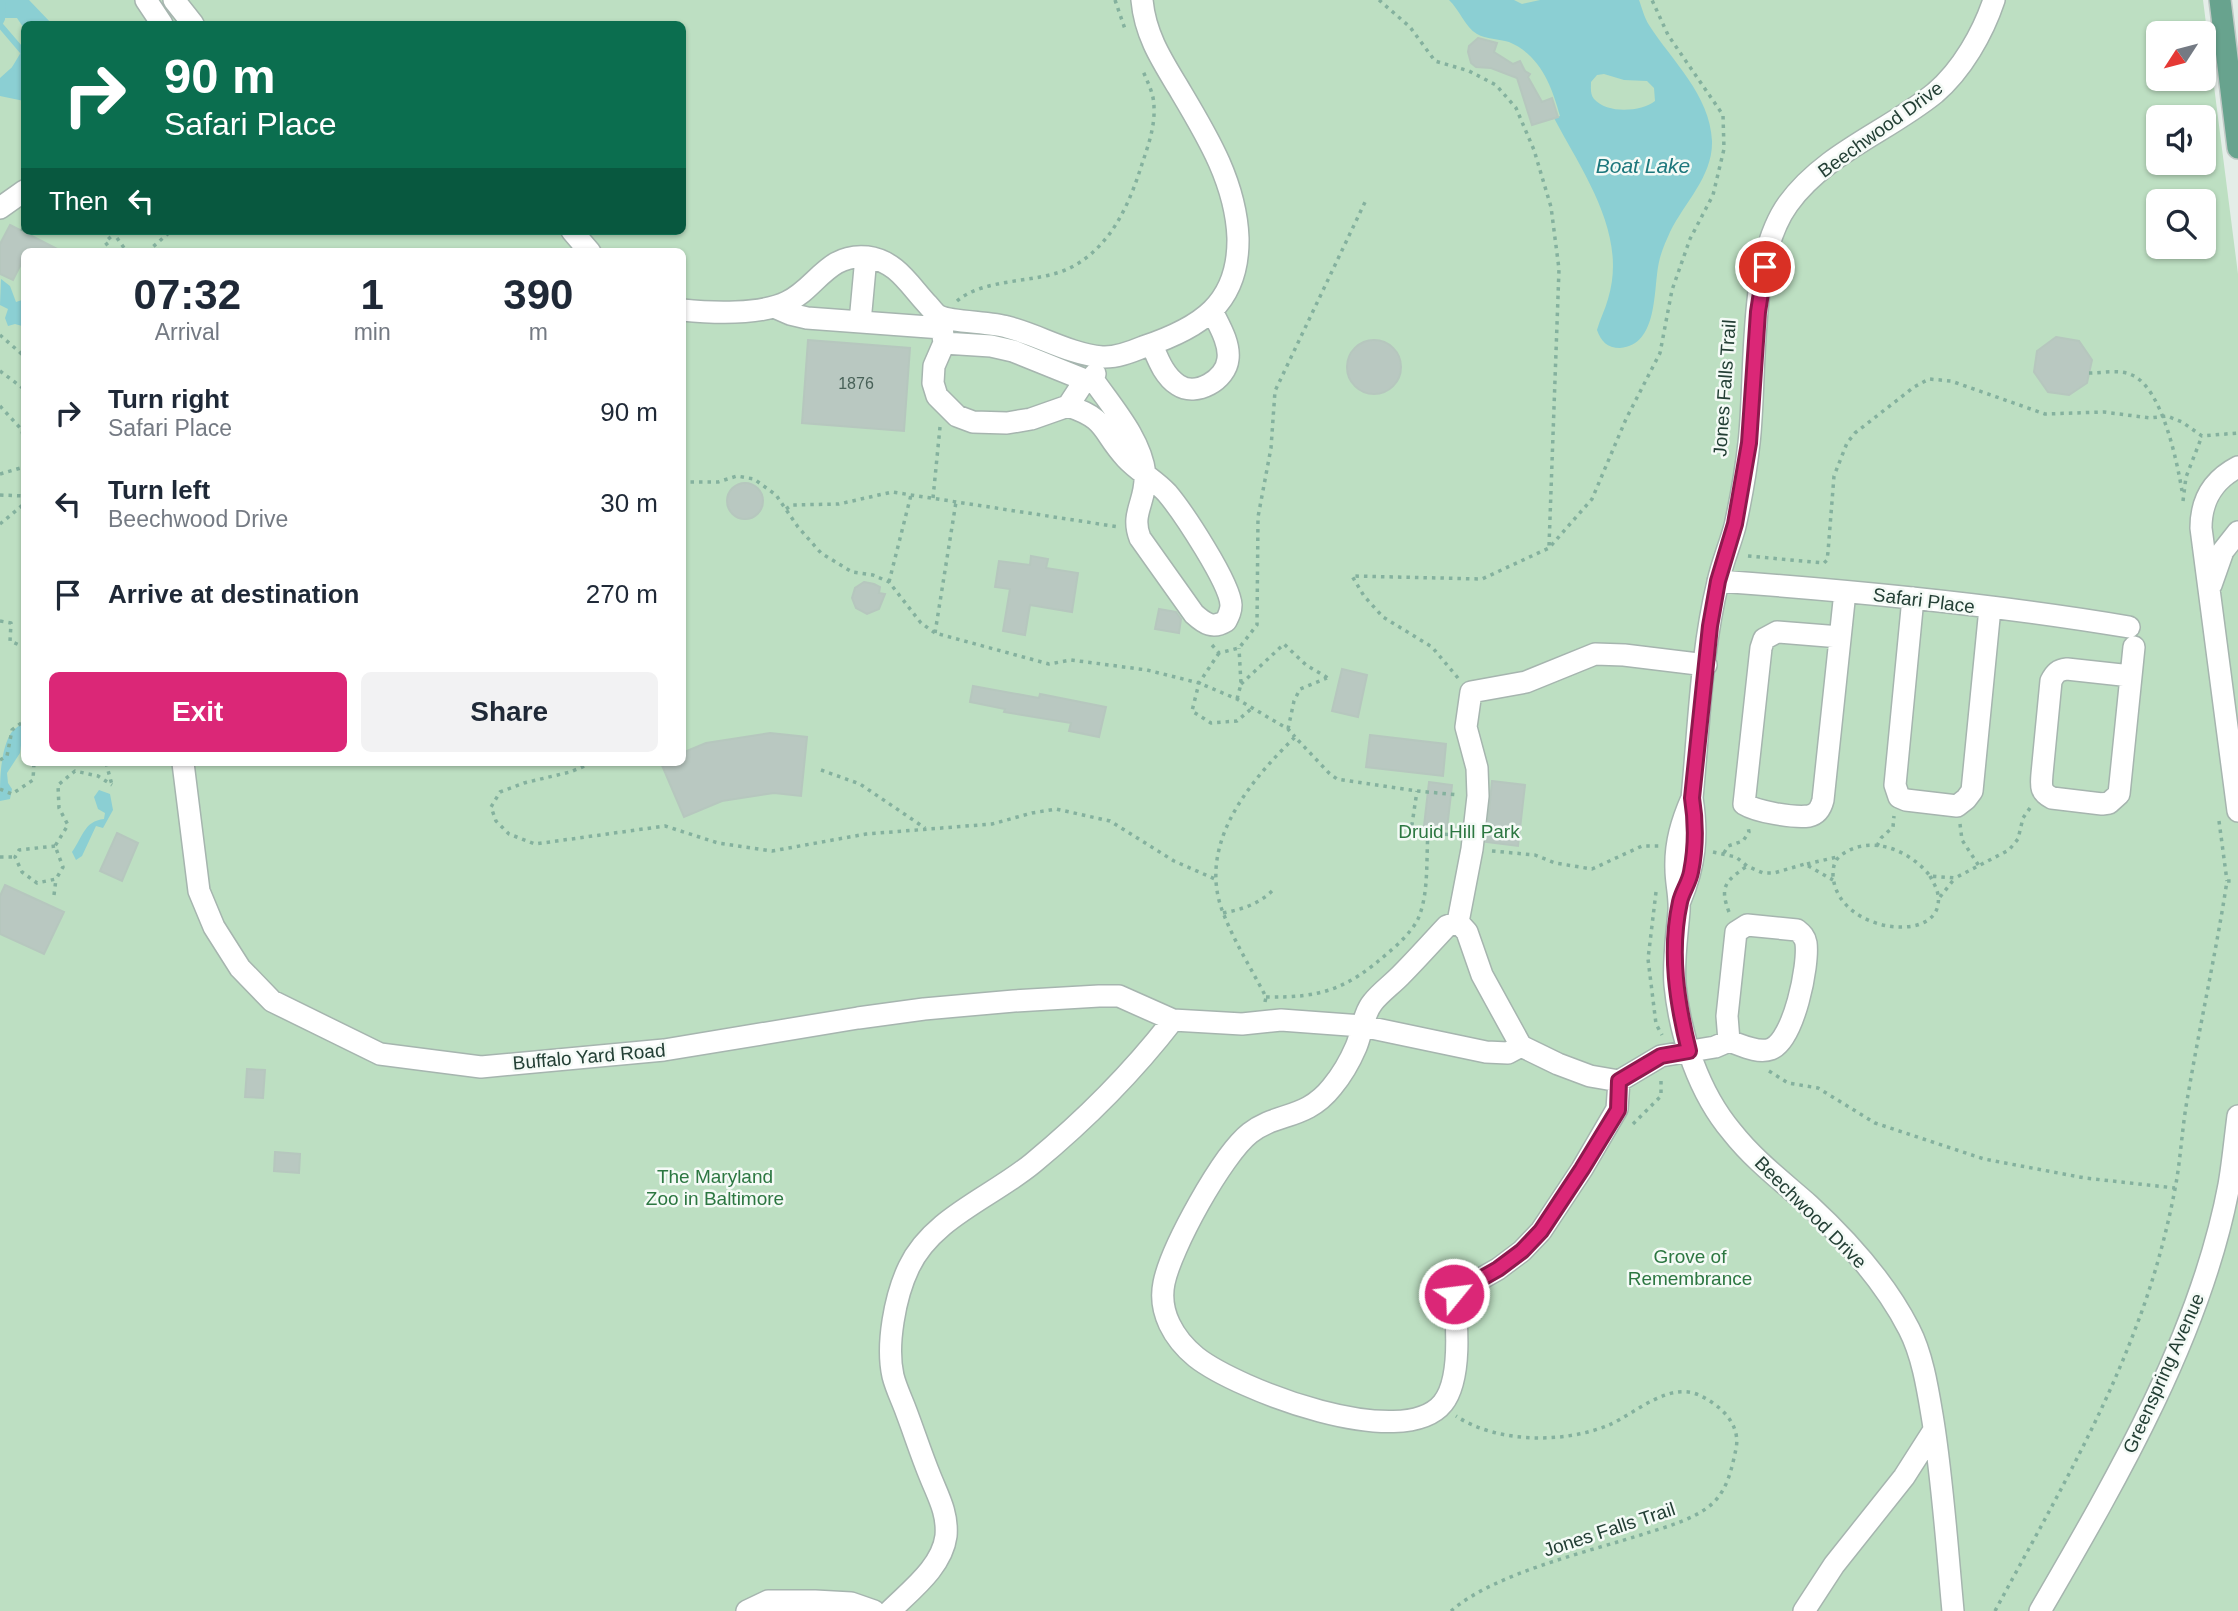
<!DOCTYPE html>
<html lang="en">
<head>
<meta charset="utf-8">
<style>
	:root { --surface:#fff; --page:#f2f2f3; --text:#1f2937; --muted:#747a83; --accent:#db2777 }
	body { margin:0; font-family:Helvetica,sans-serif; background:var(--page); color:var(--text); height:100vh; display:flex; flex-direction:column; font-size:26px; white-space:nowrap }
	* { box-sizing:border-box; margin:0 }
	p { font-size:23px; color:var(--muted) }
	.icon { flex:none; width:38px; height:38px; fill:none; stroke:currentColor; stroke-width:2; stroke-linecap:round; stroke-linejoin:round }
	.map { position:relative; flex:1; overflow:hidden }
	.drawer { position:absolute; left:21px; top:248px; width:665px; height:518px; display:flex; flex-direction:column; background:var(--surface); border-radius:10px; box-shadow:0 2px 5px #0004 }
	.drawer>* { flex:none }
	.guide { position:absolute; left:21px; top:21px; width:665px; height:214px; border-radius:10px; box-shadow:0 2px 5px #0004; background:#0b6e4f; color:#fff; overflow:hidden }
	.needle { width:46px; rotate:234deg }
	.tools { position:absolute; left:2146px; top:21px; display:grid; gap:14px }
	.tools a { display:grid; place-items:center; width:70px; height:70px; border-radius:10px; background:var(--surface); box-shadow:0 2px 5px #0004; font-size:35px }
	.pin { position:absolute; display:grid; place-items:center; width:60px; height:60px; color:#fff; margin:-30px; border:4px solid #fff; border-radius:50%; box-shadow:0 2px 7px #0007 }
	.me { position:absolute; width:77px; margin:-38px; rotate:61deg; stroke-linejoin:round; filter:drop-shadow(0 0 5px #0008) }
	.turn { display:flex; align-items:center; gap:24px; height:147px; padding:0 28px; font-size:32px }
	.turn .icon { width:91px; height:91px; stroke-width:2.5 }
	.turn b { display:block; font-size:49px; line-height:60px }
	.then { display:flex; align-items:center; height:66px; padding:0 28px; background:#0003; gap:14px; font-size:26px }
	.eta { display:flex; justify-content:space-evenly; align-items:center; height:119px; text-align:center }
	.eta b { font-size:42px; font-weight:700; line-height:49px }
	.primary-button { display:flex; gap:14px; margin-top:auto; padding:14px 28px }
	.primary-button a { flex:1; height:80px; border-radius:10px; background:var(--accent); color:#fff; font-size:28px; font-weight:700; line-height:80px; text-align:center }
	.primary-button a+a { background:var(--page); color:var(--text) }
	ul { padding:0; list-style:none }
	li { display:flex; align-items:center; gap:21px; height:91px; padding:0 28px }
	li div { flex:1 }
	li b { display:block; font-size:26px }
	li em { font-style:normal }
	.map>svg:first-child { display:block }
</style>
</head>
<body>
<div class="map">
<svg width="2238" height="1611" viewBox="0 0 2238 1611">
	<rect width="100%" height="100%" fill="#e4ede8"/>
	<path fill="#bddfc2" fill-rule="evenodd" d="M0,0H2203L2238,274V1611H0ZM24,24H682V231H24ZM2158,33H2203V79H2158ZM2158,117H2203V163H2158ZM2158,201H2203V247H2158ZM24,252H682V763H24Z"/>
	<path fill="#8bcfd3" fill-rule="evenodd" d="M0,0H29L52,24H24V34L23,27L17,18H5L0,15Z
		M1449,0H1514L1522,4L1540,0H1639C1642,8 1644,17 1649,25C1672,61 1710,95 1712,141C1713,176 1685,202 1670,232C1666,241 1661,252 1659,262C1653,288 1659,345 1620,348C1607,348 1601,341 1597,330C1600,319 1605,310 1608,299C1628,234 1583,173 1554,118L1560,116C1552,86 1540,55 1509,42C1499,39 1486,39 1477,34C1465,27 1459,9 1449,0ZM1604,74L1624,80L1647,81L1654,88L1655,101C1641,112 1607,114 1594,99C1590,94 1591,88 1591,82L1597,75Z
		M20,60L24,77V101L0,96V78Z
		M1,279L10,286L16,302L22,300L24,287V324H21L22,326L15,324L8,326L5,318L8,309L0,305Z
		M24,722L20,753L7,773L8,783L12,789L10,799L0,801C0,780 0,751 11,733C14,729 20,725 24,722Z
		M99,790L110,794L113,810L103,828L96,826L82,856L76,860L72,852C83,837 84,821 104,819L105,813L98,809L94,797Z"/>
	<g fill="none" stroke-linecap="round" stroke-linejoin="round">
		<path stroke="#8bcfd3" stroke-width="6" d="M0,23L2,19L3,0
			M0,25L24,53L15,68"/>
	</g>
	<path fill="#b9c8c1" stroke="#b6c7be" stroke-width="2" d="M1478,38L1497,43L1494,52L1513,64L1520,61L1525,71L1530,74L1528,77L1542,102L1552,98L1558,117L1532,125L1517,78L1491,68L1476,67L1471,63L1468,52L1469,46Z
		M10,225L22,231L63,252H24V258L13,280L0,274V244Z
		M2056,337L2079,341L2092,360L2087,383L2069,395L2048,392L2034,372L2037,351Z
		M1347 367a27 27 0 1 1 54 0a27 27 0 1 1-54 0Z
		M808,340L910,348L904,431L802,423Z
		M727 501a18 18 0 1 1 36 0a18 18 0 1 1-36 0Z
		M1031,556L1048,559L1046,568L1078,573L1072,612L1030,605L1025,635L1003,631L1010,589L995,587L999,561L1030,565Z
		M864,582L874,584L880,587L879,593L885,594L879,609L867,614L856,608L852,598L855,588Z
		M1159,609L1176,612L1181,619L1179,633L1155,629Z
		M1342,669L1367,675L1358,717L1332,711Z
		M973,686L1039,698L1040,694L1106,707L1099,737L1069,731L1071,723L1004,712L1005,709L970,702Z
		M770,733L807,737L801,796L774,793L722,801L684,817L661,763H682V753L706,743Z
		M1370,735L1446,744L1443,776L1366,767Z
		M1492,781L1525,785L1518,846L1486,842Z
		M1429,782L1452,785L1447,829L1424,826Z
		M117,833L138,843L122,881L100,871Z
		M5,885L64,912L44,954L0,934V896Z
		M247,1069L265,1070L263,1098L245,1097Z
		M275,1152L300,1154L299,1173L274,1171Z"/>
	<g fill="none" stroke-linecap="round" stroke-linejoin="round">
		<g stroke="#a6b5af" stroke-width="24">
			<path id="minor" d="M146,0L162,24
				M174,0L193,24
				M0,208L24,191
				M572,231L590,252
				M774,307L790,314L807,318L942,328
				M682,310C712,313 760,315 787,302C817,288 827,253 867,257C897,261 909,285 928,305C931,308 935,314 939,316C950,322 991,322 1007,327C1039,335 1069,354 1102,357C1116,358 1131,352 1143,347C1200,328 1239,304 1238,238C1236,182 1206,134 1178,87C1161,59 1145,34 1142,0
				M860,322L866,257
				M942,328L944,343L991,346L1013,351L1085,380L1092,378L1095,374
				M944,343L934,366L933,383L937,396L957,416L973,422L1007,423L1031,419L1068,406L1085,380
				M1152,345C1158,359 1164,376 1178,385C1196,397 1226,380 1228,359C1230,344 1220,327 1213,313
				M1068,406C1108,419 1101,431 1126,458C1138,471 1155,480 1167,493C1183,512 1230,583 1231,605C1231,611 1229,615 1226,621C1213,629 1205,624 1194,614L1140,538C1130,513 1147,501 1145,474C1141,439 1112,407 1092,378
				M2238,467C2213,480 2201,500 2201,528L2238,811
				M1718,581C1856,591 1993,604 2129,627
				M2211,585L2223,551L2238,532
				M1913,598L1895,785L1899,797L1906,800L1957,806L1966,799L1972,791L1990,608
				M1840,637L1777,632L1764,639L1761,648L1744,804C1757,812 1794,818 1809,816C1818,814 1821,808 1823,800L1844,601
				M1706,665L1624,655L1595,654L1526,682L1471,692L1466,727L1477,768L1478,796L1472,849L1458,922L1467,932L1482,975L1521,1046L1558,1064L1590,1076L1619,1081L1661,1056L1715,1047L1729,1041C1741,1045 1758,1054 1771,1049C1794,1040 1809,965 1806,943C1805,937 1802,934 1797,930L1747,925L1736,932L1727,1016L1729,1041
				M2131,676L2067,669C2058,670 2055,673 2051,681L2042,774C2041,786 2040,792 2052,798L2102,804L2109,803L2119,794L2134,647
				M183,763L199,891L214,927L240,968L272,1001L380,1054L481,1067L664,1050L858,1018L924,1009L1014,1001L1099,996H1119L1173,1020L1242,1024L1281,1020L1362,1026L1486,1052L1508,1053L1521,1046
				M1692,798C1682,821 1675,843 1676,869C1676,883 1680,897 1679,911C1677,936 1673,961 1675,985C1680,1036 1699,1093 1732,1132C1754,1160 1783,1182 1809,1205C1847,1240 1885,1282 1909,1329C1923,1356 1928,1391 1933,1421C1943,1484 1947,1547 1953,1611
				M1680,901C1695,865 1698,836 1692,798C1699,726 1701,652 1718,582C1722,563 1730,545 1735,526C1741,499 1746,470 1749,443C1757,374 1747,261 1788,204C1825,153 1887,132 1935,93C1962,70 1983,33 1994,0
				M1458,922L1447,926C1431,943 1416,960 1400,976C1391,985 1380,993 1373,1002C1363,1014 1362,1033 1356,1047C1350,1061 1342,1075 1332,1087C1306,1120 1277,1112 1250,1133C1222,1155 1171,1248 1164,1283C1158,1312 1174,1339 1196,1357C1238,1390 1403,1453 1443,1403C1462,1379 1457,1323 1454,1294L1498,1269L1522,1251L1541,1231L1582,1169L1617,1109L1619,1081
				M747,1611L768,1601H815L851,1603L874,1611
				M890,1611C911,1590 942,1567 946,1536C948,1513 938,1496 930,1476C921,1454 914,1432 906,1411C902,1400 896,1388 893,1376C886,1345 895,1296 909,1267C932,1218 992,1197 1033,1163C1085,1120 1132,1073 1173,1020
				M1804,1611L1834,1565L1904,1477L1934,1430
				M2040,1611C2116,1480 2201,1335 2229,1185C2233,1162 2235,1139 2238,1116"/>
		</g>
		<g stroke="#c1c9c6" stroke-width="24">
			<path id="major" d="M2220,0L2238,148"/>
		</g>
		<path stroke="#84b19e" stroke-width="3.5" stroke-dasharray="3.5 5" stroke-linecap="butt" d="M1115,0L1126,32
			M1379,0L1410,27L1435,61L1469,71L1496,85L1516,108L1534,150L1551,207L1559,269L1549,546
			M22,231L24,227
			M112,231L127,252
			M113,252L105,242L114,234
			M147,252L171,231
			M957,301C985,277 1037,284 1070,268C1111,247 1129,205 1142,164C1148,146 1155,127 1154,107C1154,94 1148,83 1143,71
			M0,335L24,356
			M0,371L24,389
			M2089,373C2103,373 2120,369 2132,375C2162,388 2177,461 2182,491
			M0,406L22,430L24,442
			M0,474L24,467
			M682,482H718L737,476L754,479L776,495L798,527L821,553L852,572L873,575L889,582L921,623L935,633L1049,664L1071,660L1147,670L1199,683L1237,699L1288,729L1295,737
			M0,495L24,496
			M933,498L940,427
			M2183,501L2186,477L2202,436
			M786,509L792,505L839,504L892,492L1119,527
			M0,524L24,504
			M1748,556L1824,563L1827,560L1828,552L1834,476L1847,443L1855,433L1914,387L1929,379L1951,381L2045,414L2104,412L2150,418L2167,416L2182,422L2202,436L2238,433
			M889,582L911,495
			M0,621L11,623L10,641L24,647
			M935,633L956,502
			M1212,645L1219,653L1239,648L1257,625L1258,517L1271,448L1275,391L1366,200
			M1219,653L1199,683L1192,711L1211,723L1237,721L1251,709
			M1458,678L1432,647L1383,617L1364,596L1352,576L1482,579L1549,548L1592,499L1626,419L1660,353L1672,290L1690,239L1713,195L1724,149L1723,115L1668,35L1652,0
			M1241,684L1284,644L1306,665L1328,678
			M1237,699L1241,684L1239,648
			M1288,729L1294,701L1300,689L1327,678
			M0,760L7,756L12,730L24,721
			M106,763L112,785
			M592,763L570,772L524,783L500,792L491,807L496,821L509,834L535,844L665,826L718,843L772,851L866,834L992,824L1032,813L1056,809L1110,821L1174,861L1215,879
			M821,770L860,784L925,828
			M0,789L12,794L33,780L34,763
			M2219,821L2227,881
			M1960,824L1962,840L1979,866
			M1428,833L1454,835
			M55,846L19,850L15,857L22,872L37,883L56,879L63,867L55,846L68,825L59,808L58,785L75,771L98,776L112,785
			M1877,846L1881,838L1893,827L1894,816
			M1492,851L1535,855L1555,863L1592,869L1642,846H1659
			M1713,852L1736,857L1747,866L1763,873H1774L1805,864L1833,880
			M1724,853L1728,846L1743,841L1749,832L1748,827
			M0,857H15
			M1807,864L1837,857
			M1930,876C1933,882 1937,888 1938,895C1946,946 1836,934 1833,875C1833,868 1834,861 1840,856C1869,833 1910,850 1930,876L1955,878L2009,850L2018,839L2023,818L2030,808
			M1656,892L1648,959L1656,1024L1662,1035
			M54,895L56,879
			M1940,897L1955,878
			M1729,912C1719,886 1726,881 1747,866
			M1223,913C1243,909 1260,904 1275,888
			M1266,997C1322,998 1347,989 1389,952C1399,944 1412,931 1418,919C1429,894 1426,860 1428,833L1411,831L1417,791
			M1265,1002L1266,997C1252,970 1235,943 1224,915C1195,846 1249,782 1295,737L1329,773L1337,779L1417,791L1459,795
			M1769,1071L1788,1083L1818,1088L1875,1123L1984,1159L2085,1178L2175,1188
			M1633,1124L1661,1096V1078
			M1451,1611C1494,1573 1591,1551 1647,1533C1669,1526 1698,1518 1714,1502C1728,1488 1732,1467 1736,1449C1741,1424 1721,1406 1701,1396C1670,1380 1636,1413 1609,1425C1563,1444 1497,1443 1456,1416
			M1995,1611C2045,1518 2099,1426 2136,1327C2153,1283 2166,1236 2175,1189C2181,1158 2182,1126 2188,1095C2200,1024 2216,953 2227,881H2231"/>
		<use href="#minor" stroke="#fff" stroke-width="21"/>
		<use href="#major" stroke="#68a38e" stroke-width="21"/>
	</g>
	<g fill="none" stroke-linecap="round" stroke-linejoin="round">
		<g stroke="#8e194d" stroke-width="18">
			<path id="route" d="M1454,1294L1498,1269L1522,1251L1541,1231L1582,1169L1618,1110L1619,1081L1661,1056L1689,1051C1677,1003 1669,952 1680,902C1682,892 1689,883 1691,872C1696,847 1696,823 1692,798L1710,626L1718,581L1735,524L1749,443L1758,312L1765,267"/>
		</g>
		<use href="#route" stroke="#db2777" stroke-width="12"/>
	</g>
	<g text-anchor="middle" stroke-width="5" stroke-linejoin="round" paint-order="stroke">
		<g font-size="16" fill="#486158">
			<text x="856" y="389">1876</text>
		</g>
		<g font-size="19" fill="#233f35" stroke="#f4faf6">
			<text transform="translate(1880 129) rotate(-36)" y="7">Beechwood Drive</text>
			<text transform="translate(1724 388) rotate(-86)" y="7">Jones Falls Trail</text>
			<text transform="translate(1924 600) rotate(7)" y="7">Safari Place</text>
			<text transform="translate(589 1056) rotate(-5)" y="7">Buffalo Yard Road</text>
			<text transform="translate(1811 1212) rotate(45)" y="7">Beechwood Drive</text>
			<text transform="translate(2163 1373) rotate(-66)" y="7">Greenspring Avenue</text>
			<text transform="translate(1609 1529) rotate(-18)" y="7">Jones Falls Trail</text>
		</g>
		<g font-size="19" fill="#2c7741" stroke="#f4faf6">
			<text x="1459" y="838">Druid Hill Park</text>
			<text x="715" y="1183">The Maryland<tspan x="715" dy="22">Zoo in Baltimore</tspan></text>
			<text x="1690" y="1263">Grove of<tspan x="1690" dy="22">Remembrance</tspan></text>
		</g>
		<g font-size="21" font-style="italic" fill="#1c777c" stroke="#f4faf6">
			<text x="1643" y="173">Boat Lake</text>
		</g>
	</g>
</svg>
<div class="tools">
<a><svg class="needle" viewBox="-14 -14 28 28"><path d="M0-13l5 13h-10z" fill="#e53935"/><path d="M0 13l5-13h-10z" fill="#747a83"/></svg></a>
<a><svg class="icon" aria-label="sound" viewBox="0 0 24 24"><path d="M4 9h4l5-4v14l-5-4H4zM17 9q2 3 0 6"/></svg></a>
<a><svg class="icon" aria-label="search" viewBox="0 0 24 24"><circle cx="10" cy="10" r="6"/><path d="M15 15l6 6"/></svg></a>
</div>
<div class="pin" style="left:1765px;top:267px;background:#d93025"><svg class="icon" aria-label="arrive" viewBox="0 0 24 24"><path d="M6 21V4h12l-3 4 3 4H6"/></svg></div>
<svg class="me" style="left:1454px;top:1294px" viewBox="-20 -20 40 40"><circle r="17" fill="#db2777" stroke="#fff" stroke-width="3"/><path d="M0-11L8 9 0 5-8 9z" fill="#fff"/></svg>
<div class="guide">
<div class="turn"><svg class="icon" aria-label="right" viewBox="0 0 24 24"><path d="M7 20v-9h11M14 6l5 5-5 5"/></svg><div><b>90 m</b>Safari Place</div></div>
<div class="then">Then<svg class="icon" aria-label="left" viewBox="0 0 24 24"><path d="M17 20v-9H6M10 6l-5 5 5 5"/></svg></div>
</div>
<section class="drawer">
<div class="eta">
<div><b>07:32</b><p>Arrival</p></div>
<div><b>1</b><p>min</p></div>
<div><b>390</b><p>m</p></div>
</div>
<ul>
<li><svg class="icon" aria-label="right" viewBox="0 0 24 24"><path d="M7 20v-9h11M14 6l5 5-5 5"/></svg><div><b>Turn right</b><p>Safari Place</p></div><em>90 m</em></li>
<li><svg class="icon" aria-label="left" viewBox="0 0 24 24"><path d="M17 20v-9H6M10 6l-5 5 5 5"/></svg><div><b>Turn left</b><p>Beechwood Drive</p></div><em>30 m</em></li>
<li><svg class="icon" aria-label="arrive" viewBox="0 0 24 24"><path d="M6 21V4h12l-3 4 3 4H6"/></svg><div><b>Arrive at destination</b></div><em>270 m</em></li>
</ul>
<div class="primary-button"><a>Exit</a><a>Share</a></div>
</section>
</div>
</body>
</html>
